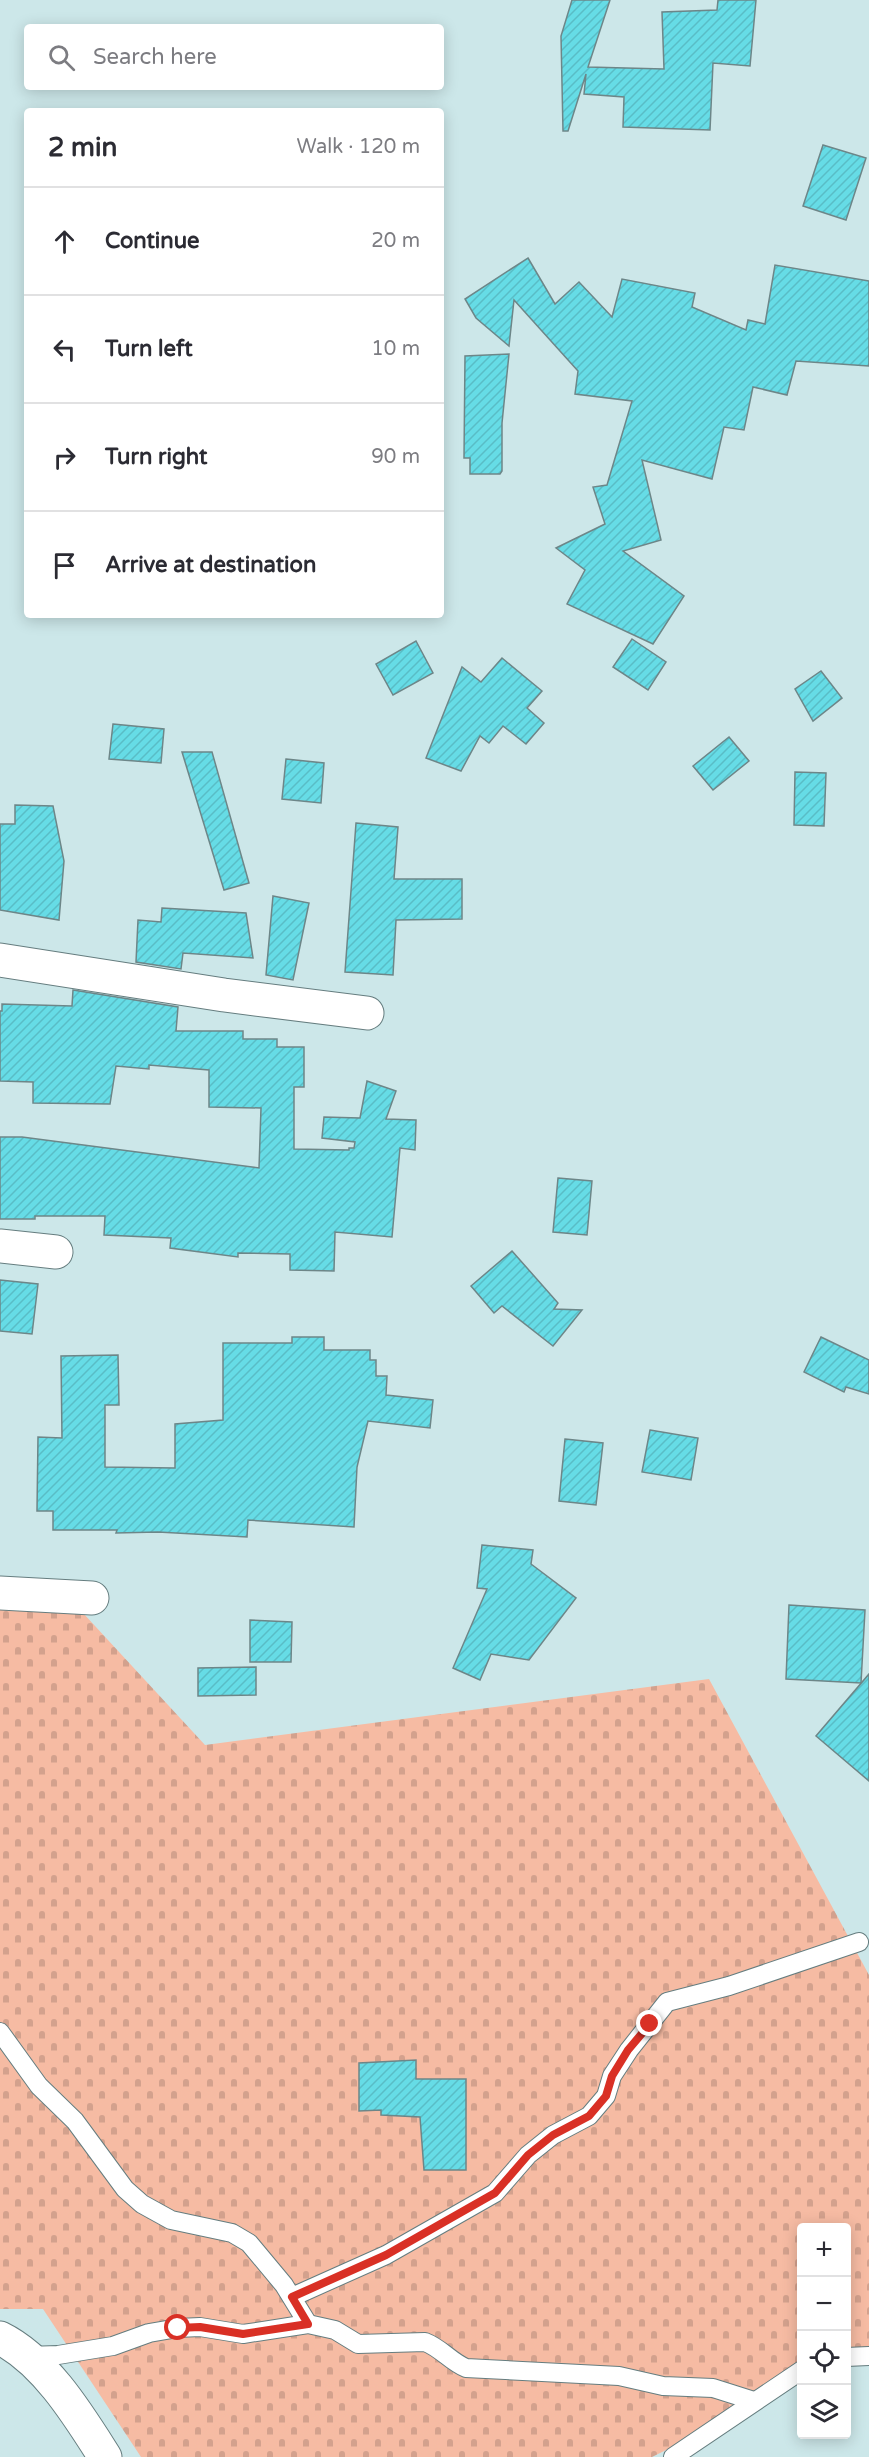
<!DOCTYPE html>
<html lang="en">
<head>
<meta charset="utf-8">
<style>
	body { margin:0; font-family:"Varela Round",sans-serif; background:#f2f2f3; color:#2b2b33 }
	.controls { position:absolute; right:18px; bottom:18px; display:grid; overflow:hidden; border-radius:6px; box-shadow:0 3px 15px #0003 }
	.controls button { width:54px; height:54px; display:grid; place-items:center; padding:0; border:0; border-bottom:2px solid #e1e1e2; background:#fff; color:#2b2b33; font:30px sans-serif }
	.stop { position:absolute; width:18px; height:18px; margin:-14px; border:4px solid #d93025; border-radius:50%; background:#fff }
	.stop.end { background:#d93025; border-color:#fff; box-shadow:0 2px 6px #0008 }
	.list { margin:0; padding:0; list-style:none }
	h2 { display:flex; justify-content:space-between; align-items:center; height:78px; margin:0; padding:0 24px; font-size:26px }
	h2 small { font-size:20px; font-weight:400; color:#7c7c81 }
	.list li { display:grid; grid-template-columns:39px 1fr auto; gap:18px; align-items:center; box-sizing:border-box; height:108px; padding:0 24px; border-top:2px solid #e1e1e2 }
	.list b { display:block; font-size:22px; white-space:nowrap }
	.list em { font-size:20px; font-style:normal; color:#7c7c81 }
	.icon { flex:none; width:33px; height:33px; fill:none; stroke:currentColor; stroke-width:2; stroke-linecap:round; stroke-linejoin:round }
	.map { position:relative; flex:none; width:869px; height:2457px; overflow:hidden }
	.search { position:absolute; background:#fff; box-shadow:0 3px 15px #0003; left:24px; top:24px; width:420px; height:66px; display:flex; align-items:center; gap:15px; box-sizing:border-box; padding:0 21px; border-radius:6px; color:#7c7c81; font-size:22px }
	.panel { position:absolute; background:#fff; box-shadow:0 3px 15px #0003; left:24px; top:108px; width:420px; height:510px; border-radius:6px }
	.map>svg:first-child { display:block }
	.cemetery { fill:url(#cemetery-stones) }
	.building { fill:url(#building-hatch); stroke:#6d8688; stroke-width:1.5 }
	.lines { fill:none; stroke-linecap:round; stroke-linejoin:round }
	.lane-casing { stroke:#657d7f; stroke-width:20 }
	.street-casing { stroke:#657d7f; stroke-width:35 }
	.lane { stroke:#fff; stroke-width:18 }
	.street { stroke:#fff; stroke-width:33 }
	.route { stroke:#d93025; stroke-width:8 }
</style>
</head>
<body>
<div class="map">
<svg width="869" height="2457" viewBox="0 0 869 2457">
	<defs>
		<pattern id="cemetery-stones" width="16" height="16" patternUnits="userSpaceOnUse" patternTransform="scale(1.5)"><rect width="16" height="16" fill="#f6bba3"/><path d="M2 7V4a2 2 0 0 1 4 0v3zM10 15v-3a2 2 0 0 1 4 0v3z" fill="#d3a18d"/></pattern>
		<pattern id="building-hatch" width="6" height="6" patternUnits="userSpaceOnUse" patternTransform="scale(1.5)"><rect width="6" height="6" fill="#66dce6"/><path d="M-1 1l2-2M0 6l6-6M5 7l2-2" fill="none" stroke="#59bdc6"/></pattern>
	</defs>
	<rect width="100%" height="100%" fill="#cce7e9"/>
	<polygon class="cemetery" points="0,1584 59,1587 205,1745 709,1679 869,1975 869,2349 847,2360 846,2228 802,2228 801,2383 652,2457 141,2457 43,2309 0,2309"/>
	<g class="building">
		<polygon points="572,0 610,0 588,67 664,69 662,12 717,10 718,0 756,0 750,66 713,63 710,130 623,127 624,97 584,94 586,74 568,131 563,131 561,36"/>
		<polygon points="823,145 866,158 846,220 803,206"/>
		<polygon points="528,258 555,304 579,282 612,317 622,279 695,293 692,307 746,330 748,320 765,324 775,265 869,281 869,366 796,361 787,395 753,387 744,430 724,427 712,479 642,460 661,540 623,551 684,596 653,644 567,604 585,570 556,548 605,524 593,487 607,485 632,401 575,394 578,371 514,300 509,346 476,318 465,299"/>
		<polygon points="509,354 502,423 502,471 500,474 470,474 470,458 464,458 465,356"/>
		<polygon points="632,639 666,662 648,690 613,667"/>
		<polygon points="416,641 433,673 393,695 376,664"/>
		<polygon points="502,658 542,691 527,708 544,723 526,744 503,726 489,743 480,736 461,771 426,758 462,667 481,682"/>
		<polygon points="821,671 842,698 813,721 795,689"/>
		<polygon points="113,724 164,729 161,763 109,759"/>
		<polygon points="729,737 749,761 713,790 693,766"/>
		<polygon points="182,752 212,752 249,883 224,890"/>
		<polygon points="286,759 324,763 321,803 282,799"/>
		<polygon points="795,772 826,773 824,826 794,825"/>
		<polygon points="15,805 53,806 64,861 59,920 0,910 0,824 15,824"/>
		<polygon points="356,823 398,827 394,879 462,879 462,919 396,920 393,975 345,972"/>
		<polygon points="273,896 309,903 293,980 266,975"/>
		<polygon points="162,908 246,913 253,958 183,953 181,969 136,962 138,920 161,922"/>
		<polygon points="73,990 178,1007 176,1031 243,1031 243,1039 277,1039 277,1047 304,1047 304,1087 294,1087 294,1149 349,1150 349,1148 354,1148 355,1142 322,1138 324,1117 360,1118 367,1081 396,1091 386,1119 416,1120 415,1150 400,1148 392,1237 335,1232 334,1271 290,1270 290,1254 238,1253 238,1257 170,1248 171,1238 104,1235 105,1216 35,1216 35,1219 0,1219 0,1137 22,1137 259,1168 261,1108 209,1107 209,1070 149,1065 149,1069 116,1066 110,1104 33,1103 33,1082 0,1081 0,1011 2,1011 2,1004 72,1006"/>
		<polygon points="558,1178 592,1181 587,1235 553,1232"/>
		<polygon points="512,1251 558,1303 554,1309 582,1310 553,1346 502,1306 494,1313 471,1286"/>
		<polygon points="0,1280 38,1284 32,1334 0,1331"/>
		<polygon points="292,1337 324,1337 324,1350 370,1350 370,1360 376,1360 376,1376 387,1376 386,1395 433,1400 430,1428 368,1421 357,1467 354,1527 248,1520 247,1537 158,1532 116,1533 117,1530 53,1530 53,1511 37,1511 38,1437 62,1438 61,1356 118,1355 119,1405 105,1405 105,1467 175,1468 175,1424 223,1420 223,1343 292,1343"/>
		<polygon points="821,1337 869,1360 869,1394 846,1387 844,1392 804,1372"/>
		<polygon points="650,1430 698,1438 691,1480 642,1472"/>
		<polygon points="565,1439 603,1443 596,1505 559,1501"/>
		<polygon points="482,1545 533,1550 531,1564 576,1598 529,1660 491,1654 480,1680 453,1668 487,1589 477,1588"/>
		<polygon points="789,1605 865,1610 861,1683 786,1679"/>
		<polygon points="250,1620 292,1622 291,1662 250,1662"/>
		<polygon points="256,1667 256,1695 198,1696 198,1668"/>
		<polygon points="869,1674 869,1781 816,1736"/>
		<polygon points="416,2060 416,2079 466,2079 466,2170 424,2170 420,2117 381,2115 381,2110 359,2111 359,2063"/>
	</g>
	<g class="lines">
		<defs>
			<g id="lane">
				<polyline points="0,2032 39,2086 75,2121 125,2189 142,2204 171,2220 232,2233 249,2243 284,2285 308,2324"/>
				<polyline points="292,2297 386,2255 495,2193 528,2155 553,2135 589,2116 606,2096 612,2076 629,2050 667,2002 729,1986 859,1942"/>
				<path d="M27,2356L58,2355L113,2346L149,2333L178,2328L200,2327L243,2334L308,2324L335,2330L358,2344L425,2342C441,2348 451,2362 466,2368L619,2376L663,2386L713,2388L754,2401"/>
				<polyline points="846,2357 869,2356"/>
				<polyline points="673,2457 802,2370"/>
			</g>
			<g id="street">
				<polyline points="0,960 224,995 367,1013"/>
				<polyline points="0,1246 56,1252"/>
				<polyline points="0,1593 92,1598"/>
				<path d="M0,2338C45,2360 79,2416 105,2457"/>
			</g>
		</defs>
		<use href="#lane" class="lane-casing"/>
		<use href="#street" class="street-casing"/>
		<use href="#lane" class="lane"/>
		<use href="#street" class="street"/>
	</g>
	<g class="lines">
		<polyline class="route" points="178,2328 200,2327 243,2334 308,2324 292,2297 386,2255 495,2193 528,2155 553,2135 589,2116 606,2096 612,2076 628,2050 650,2024"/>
	</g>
</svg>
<div class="controls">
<button>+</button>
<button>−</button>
<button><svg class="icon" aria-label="locate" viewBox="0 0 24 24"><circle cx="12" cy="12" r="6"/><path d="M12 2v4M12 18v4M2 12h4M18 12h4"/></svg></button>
<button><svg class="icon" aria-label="layers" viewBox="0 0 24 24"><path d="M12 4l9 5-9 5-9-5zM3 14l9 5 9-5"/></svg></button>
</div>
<div class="stop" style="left:178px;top:2328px"></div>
<div class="stop end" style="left:650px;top:2024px"></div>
<div class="search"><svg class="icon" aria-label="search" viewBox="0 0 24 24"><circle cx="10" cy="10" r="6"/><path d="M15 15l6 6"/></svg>Search here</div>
<section class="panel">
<h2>2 min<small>Walk · 120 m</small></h2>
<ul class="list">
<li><svg class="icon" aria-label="ahead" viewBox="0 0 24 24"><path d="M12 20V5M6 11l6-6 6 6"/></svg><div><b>Continue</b></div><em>20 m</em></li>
<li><svg class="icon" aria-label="left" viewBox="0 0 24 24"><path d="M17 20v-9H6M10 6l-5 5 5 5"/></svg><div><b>Turn left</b></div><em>10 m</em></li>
<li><svg class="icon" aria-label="right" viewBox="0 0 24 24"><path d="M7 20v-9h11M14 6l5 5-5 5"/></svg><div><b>Turn right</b></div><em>90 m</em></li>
<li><svg class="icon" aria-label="arrive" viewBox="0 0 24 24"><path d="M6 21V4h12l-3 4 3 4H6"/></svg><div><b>Arrive at destination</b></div></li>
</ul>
</section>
</div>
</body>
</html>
